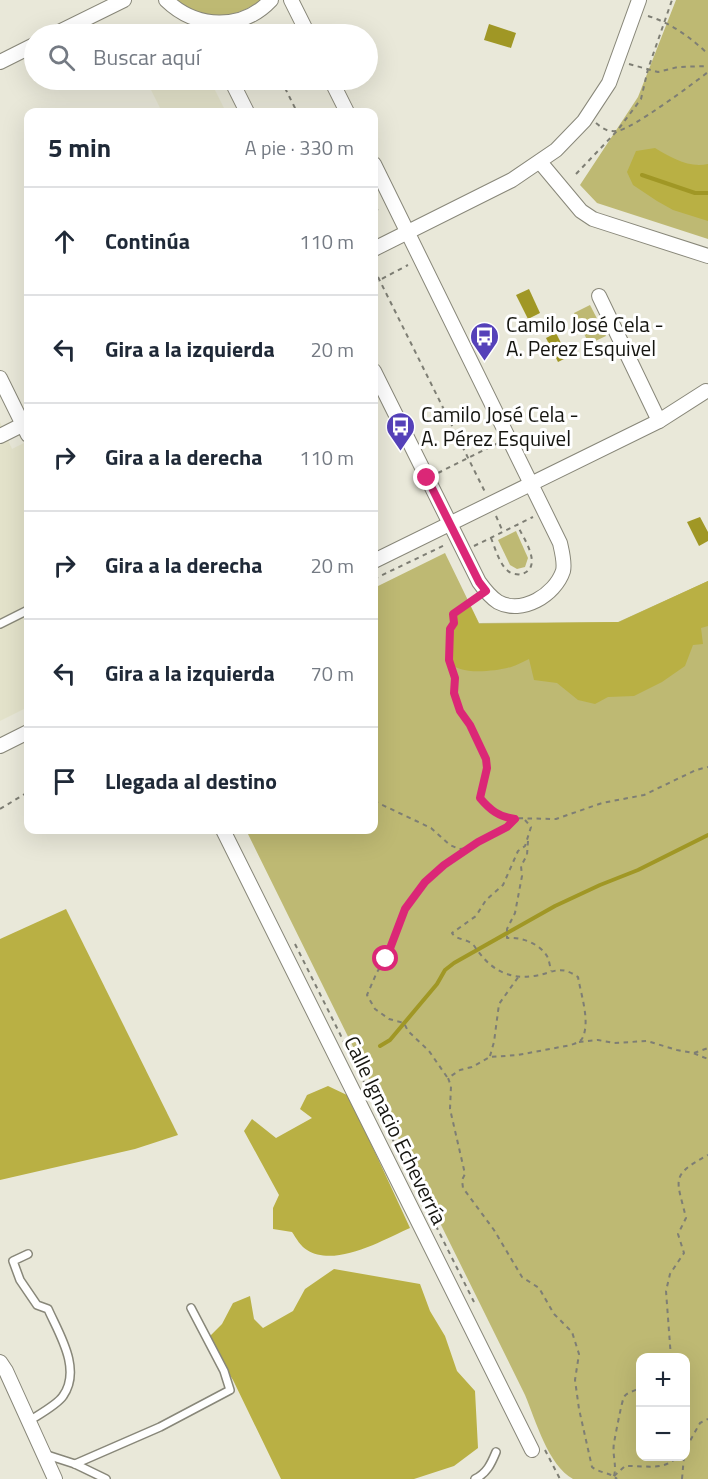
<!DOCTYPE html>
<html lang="es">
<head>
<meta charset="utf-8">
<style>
	body { margin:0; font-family:"Titillium Web",sans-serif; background:#f2f2f3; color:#1f2937 }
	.controls { position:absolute; right:18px; bottom:18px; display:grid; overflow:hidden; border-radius:12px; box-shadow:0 6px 24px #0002 }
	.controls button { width:54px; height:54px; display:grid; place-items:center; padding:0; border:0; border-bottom:2px solid #e0e1e3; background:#fff; color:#1f2937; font:30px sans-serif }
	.stop { position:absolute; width:18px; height:18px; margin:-14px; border:4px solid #db2777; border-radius:50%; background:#fff }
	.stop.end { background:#db2777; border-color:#fff; box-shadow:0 2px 6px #0008 }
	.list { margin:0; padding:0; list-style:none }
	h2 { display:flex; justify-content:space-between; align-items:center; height:78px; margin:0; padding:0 24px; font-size:26px }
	h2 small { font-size:20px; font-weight:400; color:#747a83 }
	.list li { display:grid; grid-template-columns:39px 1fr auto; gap:18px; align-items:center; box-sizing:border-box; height:108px; padding:0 24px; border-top:2px solid #e0e1e3 }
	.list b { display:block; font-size:22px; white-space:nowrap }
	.list em { font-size:20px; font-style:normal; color:#747a83 }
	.icon { flex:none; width:33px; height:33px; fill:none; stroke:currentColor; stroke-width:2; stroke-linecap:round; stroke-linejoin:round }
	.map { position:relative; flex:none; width:708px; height:1479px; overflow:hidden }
	.search { position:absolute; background:#fff; box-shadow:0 6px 24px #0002; left:24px; top:24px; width:354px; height:66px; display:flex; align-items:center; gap:15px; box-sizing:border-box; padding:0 21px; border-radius:33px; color:#747a83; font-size:22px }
	.panel { position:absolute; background:#fff; box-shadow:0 6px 24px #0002; left:24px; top:108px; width:354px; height:726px; border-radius:12px }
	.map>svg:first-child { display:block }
	.built { fill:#e3e2ca }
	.green { fill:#beb973; fill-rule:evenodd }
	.forest { fill:#b9b044 }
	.water { fill:#a09725 }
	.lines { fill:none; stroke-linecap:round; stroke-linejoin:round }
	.stream { stroke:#a09725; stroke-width:4 }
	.service-casing { stroke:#888779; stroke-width:10 }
	.minor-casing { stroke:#888779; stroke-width:16 }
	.path { stroke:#7e7e74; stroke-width:2; stroke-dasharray:4.5 4.5; stroke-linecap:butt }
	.service { stroke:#fff; stroke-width:7 }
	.minor { stroke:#fff; stroke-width:14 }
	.route { stroke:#db2777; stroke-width:8 }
	.labels { text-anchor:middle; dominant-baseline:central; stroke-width:6; stroke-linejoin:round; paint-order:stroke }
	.poi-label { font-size:21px; fill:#151510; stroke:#fff; text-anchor:start }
	.street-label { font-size:21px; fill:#151510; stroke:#fff }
</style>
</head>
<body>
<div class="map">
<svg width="708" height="1479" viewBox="0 0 708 1479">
	<rect width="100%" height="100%" fill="#e9e8d9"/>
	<g class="built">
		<polygon points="146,80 210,80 226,112 162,112"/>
		<polygon points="0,422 12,449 28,441 28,707 0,721"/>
	</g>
	<g class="green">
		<path d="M176,0H261C234,20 203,21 176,0Z"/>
		<polygon points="676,0 708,0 708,239 597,203 580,185 638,97"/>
		<polygon points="590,305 606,336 589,344 574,313"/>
		<polygon points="516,531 528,558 525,567 517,569 510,565 498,540"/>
		<path d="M445,553L479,623L618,622L708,581V1479H573C548,1465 536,1421 525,1395L246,830H374V588ZM640,1358H686V1456H640Z"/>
	</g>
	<g class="forest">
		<path d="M655,148C672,158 688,168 708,164V221L673,210L657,201L633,185L627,172L636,151Z"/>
		<path d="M708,581V626L701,628L703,644L693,645L685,666L662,682L634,696L608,697L595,704L578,700L557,683L534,680L529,659C522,662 514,667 507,668C494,671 456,676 450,661C445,648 454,627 452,614L469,603L479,624L619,622Z"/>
		<polygon points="66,909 178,1135 135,1149 0,1180 0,939"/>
		<path d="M328,1086L349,1096L410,1228C383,1240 335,1268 307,1250C301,1247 296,1238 292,1232L273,1229V1208L279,1195L244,1131L252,1119L276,1138L312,1118L300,1109L307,1095Z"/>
		<polygon points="334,1269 420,1284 430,1311 445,1336 457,1371 475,1391 478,1448 454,1466 414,1479 281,1479 233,1380 207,1339 222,1324 233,1303 250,1296 254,1319 263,1328 293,1311 305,1289"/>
	</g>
	<g class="water">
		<polygon points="489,24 516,33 511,48 484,40"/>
		<polygon points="529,289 540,313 528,319 516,295"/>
		<polygon points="556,333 568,357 558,362 546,338"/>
		<polygon points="700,517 708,532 708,541 699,546 687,522"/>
	</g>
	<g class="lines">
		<g class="stream">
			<polyline points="642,175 695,193 708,193"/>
			<polyline points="380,1046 390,1040 437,984 445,970 454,963 555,906 600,885 638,870 708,835"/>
		</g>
		<defs>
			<g id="service">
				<polyline points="0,624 28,610"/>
				<path d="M28,1254L13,1261L20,1280L37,1305L48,1309C59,1334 82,1369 63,1396C57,1405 38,1415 29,1421"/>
				<polyline points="44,1454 75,1464 106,1479"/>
				<polyline points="75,1464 160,1427 230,1390 224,1371 191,1308"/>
				<path d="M475,1479C487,1473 491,1464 496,1452"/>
			</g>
			<g id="minor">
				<path d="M166,0C196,29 242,31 271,0"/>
				<polyline points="291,0 308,34"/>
				<polyline points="55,34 124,0"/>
				<polyline points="0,62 34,45"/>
				<polyline points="231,80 247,112"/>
				<polyline points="331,80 347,112"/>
				<polyline points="540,162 581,211 593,219 708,256"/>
				<path d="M374,164L560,543C562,552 565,563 563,571C555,595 522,615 498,602C490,597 484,589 479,582L374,371"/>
				<polyline points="374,249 512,180 556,150 584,121 609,83 639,0"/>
				<polyline points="599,296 659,421"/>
				<polyline points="0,378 28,435"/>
				<polyline points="0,436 28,422"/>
				<polyline points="374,561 659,421 706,391"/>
				<polyline points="0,746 28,732"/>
				<polyline points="223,830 532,1450"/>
				<polyline points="0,1362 6,1371 55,1479"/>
			</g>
		</defs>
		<use href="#service" class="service-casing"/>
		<use href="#minor" class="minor-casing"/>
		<g class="path">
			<path d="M648,16C671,23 690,37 708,54"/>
			<polyline points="255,26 259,34"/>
			<polyline points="285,34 292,27"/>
			<polyline points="629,64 658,72 678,67 708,66"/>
			<polyline points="281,80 297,112"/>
			<path d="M596,123C603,129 608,132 617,131C631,130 694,83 708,72"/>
			<polyline points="576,174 617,131 641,99 648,69 672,0"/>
			<polyline points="374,211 382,207"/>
			<polyline points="374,269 486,494"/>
			<polyline points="374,283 408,265"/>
			<polyline points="438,473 498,443"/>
			<polyline points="496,516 503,532"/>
			<path d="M491,538C495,548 500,565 508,571C511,574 518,575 522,574C544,567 523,537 517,525"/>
			<polyline points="474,546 533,517"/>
			<polyline points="374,579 447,544"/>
			<polyline points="476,598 452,614 454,623 450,629 449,660 455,678 454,693 460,711 470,725 486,759 487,768 480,798 488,808 505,818 556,819 602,803 644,795 696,770 708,767"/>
			<polyline points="374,801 431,828 450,845 459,849 469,848 486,839 507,827 515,819"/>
			<polyline points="0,809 28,792"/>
			<path d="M525,820L531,827L525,846L518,851L503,885L486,900L476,916L452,933C457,941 469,938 475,947C489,968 507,980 534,976C554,973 559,964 578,977C581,995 590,1020 583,1037C581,1042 576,1043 571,1045L518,1055L490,1057L472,1067L460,1070L448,1078L451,1086L450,1109L465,1174L462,1180L463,1188L494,1230L522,1277L539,1288L554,1314L572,1332L579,1354L575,1380L579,1409L592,1467C599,1473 609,1472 617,1479"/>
			<path d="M528,841L527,855L521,866L522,876L515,913L507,929V938C521,937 539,943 547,956C549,960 550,966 551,971"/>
			<polyline points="295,944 474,1302"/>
			<polyline points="579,1042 598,1040 614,1043 647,1041 677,1050 693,1053 708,1059"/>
			<polyline points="694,1053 708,1048"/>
			<polyline points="490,1056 494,1042 499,1004 519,976"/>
			<polyline points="447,1077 429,1051 408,1031 404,1023 389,1019 375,1009 367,995 377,972 386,959 405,909 425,882 436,872 469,848"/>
			<path d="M671,1358L666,1291L670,1274L684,1253L678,1234L686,1218C677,1179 669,1176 708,1155"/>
			<polyline points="686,1448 700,1423 708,1419"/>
			<polyline points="545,1450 560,1479"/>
			<path d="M614,1476C617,1465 612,1455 614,1443C615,1437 622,1400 624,1397C627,1392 635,1391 640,1388"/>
			<path d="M614,1476L625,1466C644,1465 664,1472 678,1456"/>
			<polyline points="682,1479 684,1456"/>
		</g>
		<use href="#service" class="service"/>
		<use href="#minor" class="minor"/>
	</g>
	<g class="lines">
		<path class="route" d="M386,959L405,909L425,882L444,865L478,842L507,827L515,819C499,817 490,810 480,798L487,768L486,759L470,725L460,711L454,693L455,678L449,660L450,629L454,623L453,614L486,591L479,582L427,478"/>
	</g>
	<defs>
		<symbol id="bus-pin" viewBox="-11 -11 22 30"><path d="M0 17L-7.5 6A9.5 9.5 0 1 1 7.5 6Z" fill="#5541b9" stroke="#fff"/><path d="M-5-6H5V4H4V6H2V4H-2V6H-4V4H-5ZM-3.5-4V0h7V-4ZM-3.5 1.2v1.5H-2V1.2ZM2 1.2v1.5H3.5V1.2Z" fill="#fff"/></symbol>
	</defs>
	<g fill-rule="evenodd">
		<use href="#bus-pin" x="468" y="320" width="33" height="45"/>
		<use href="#bus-pin" x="384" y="410" width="33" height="45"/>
	</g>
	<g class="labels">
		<g class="poi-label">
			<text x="506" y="324">Camilo José Cela -<tspan x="506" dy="24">A. Perez Esquivel</tspan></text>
			<text x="421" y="414">Camilo José Cela -<tspan x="421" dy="24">A. Pérez Esquivel</tspan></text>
		</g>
		<g class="street-label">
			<text transform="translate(396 1130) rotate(64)">Calle Ignacio Echeverría</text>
		</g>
	</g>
</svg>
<div class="controls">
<button>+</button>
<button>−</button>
</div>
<div class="stop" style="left:386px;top:959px"></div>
<div class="stop end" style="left:427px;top:478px"></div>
<div class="search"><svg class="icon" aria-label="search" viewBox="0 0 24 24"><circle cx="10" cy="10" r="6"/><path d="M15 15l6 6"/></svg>Buscar aquí</div>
<section class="panel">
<h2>5 min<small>A pie · 330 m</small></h2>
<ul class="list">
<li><svg class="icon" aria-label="ahead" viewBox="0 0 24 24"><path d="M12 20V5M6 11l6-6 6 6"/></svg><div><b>Continúa</b></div><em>110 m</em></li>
<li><svg class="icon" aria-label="left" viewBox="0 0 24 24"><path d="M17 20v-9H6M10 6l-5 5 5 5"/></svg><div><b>Gira a la izquierda</b></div><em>20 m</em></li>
<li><svg class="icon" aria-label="right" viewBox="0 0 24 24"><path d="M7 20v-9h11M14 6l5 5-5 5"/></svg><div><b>Gira a la derecha</b></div><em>110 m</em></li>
<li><svg class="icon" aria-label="right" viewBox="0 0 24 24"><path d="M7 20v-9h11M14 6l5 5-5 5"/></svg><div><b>Gira a la derecha</b></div><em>20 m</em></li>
<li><svg class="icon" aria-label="left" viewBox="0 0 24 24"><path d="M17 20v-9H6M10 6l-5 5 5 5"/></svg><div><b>Gira a la izquierda</b></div><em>70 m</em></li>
<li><svg class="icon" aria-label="arrive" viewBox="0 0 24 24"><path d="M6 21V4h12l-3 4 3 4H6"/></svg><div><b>Llegada al destino</b></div></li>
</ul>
</section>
</div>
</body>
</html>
